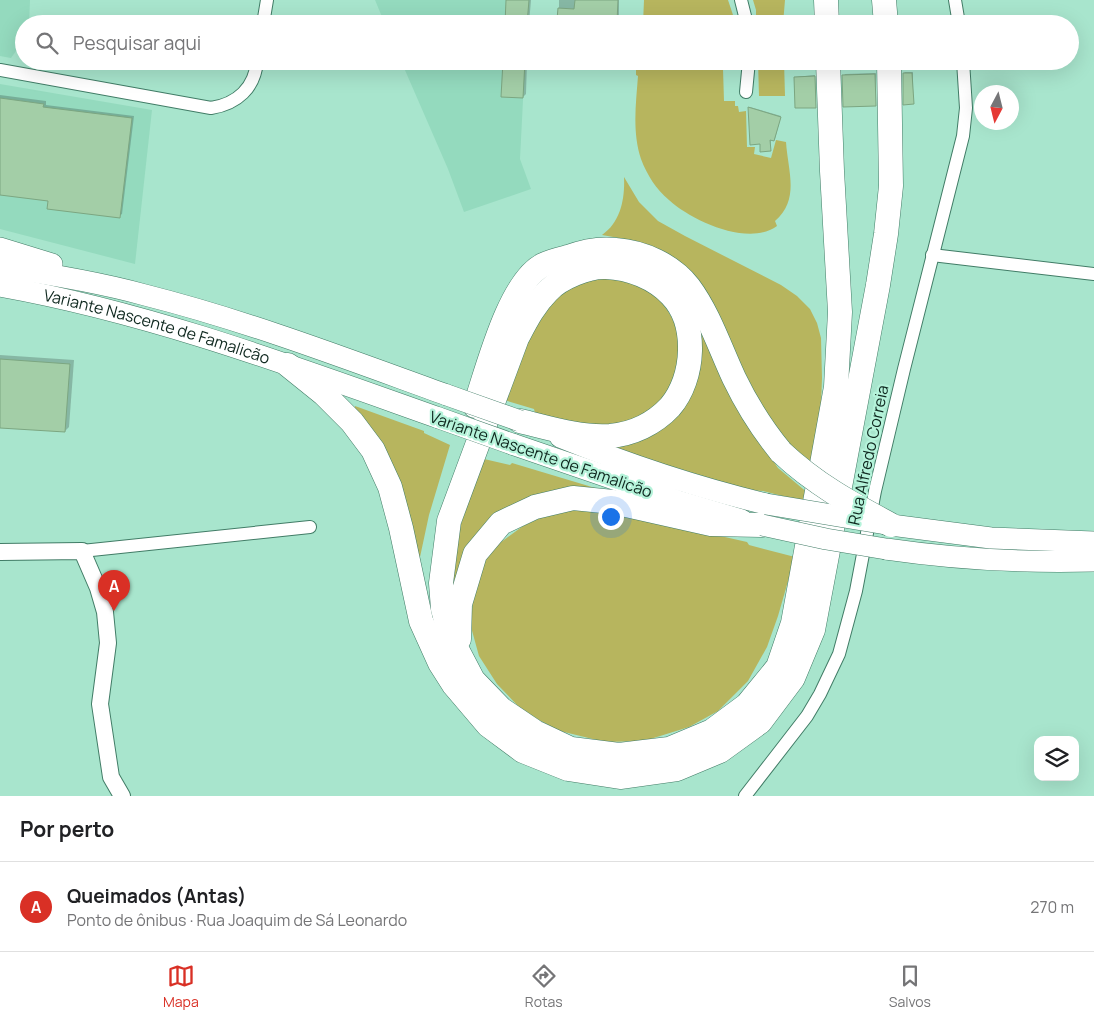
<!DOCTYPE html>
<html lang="pt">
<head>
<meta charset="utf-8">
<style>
	body { margin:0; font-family:Manrope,sans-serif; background:#f6f6f6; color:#202124 }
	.controls { position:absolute; right:15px; bottom:15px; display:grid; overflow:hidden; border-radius:10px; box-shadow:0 5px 20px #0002 }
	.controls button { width:45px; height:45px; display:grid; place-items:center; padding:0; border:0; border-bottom:1px solid #e0e0e0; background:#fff; color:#202124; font:25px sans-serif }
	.compass { position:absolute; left:974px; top:85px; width:45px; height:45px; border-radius:50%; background:#fff; box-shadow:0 5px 20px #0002; rotate:187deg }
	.you { position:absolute; left:610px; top:516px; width:18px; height:18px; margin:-12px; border:4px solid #fff; border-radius:50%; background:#1a73e8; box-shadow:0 0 0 8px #1a73e833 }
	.badge { display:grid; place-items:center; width:32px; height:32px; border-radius:50%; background:#d93025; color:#fff; font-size:16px; font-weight:700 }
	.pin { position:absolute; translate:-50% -41px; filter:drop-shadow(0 1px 2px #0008) }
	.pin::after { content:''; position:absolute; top:26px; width:18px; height:15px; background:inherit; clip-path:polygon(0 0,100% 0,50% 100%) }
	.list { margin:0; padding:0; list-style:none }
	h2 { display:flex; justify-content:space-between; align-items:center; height:65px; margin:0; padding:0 20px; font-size:21px }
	h2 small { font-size:16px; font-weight:400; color:#757577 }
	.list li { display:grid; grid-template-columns:32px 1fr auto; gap:15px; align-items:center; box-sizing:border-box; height:90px; padding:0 20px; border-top:1px solid #e0e0e0 }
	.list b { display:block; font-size:19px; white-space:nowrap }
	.list p { margin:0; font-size:16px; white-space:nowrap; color:#757577 }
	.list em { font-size:16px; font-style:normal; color:#757577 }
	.icon { flex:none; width:28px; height:28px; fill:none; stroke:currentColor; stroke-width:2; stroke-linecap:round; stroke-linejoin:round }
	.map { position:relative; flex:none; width:1094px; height:796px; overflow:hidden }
	.search { position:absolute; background:#fff; box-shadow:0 5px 20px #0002; left:15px; right:15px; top:15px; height:55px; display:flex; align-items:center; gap:12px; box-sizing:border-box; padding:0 18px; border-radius:28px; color:#757577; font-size:19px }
	.sheet { height:155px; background:#fff }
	nav { display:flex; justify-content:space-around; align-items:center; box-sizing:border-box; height:70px; border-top:1px solid #e0e0e0; background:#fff; font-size:14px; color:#757577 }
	nav a { display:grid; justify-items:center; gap:2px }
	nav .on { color:#d93025 }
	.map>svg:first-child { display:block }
	.built { fill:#94dabe }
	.green { fill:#b7b55e }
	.shadow { fill:#0003 }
	.building { fill:#a3cea7; stroke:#7ca681 }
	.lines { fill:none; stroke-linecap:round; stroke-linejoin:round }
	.minor-casing { stroke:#417c66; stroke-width:14 }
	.tertiary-casing { stroke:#417c66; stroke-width:18 }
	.trunk-casing { stroke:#417c66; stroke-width:22 }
	.motorway-casing { stroke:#417c66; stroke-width:25 }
	.minor { stroke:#fff; stroke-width:12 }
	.tertiary { stroke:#fff; stroke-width:16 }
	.trunk { stroke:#fff; stroke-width:21 }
	.motorway { stroke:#fff; stroke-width:24 }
	.trunk-bridge-casing { stroke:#417c66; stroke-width:22; stroke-linecap:butt }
	.motorway-bridge-casing { stroke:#417c66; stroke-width:25; stroke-linecap:butt }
	.trunk-bridge { stroke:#fff; stroke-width:21 }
	.motorway-bridge { stroke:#fff; stroke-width:24 }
	.labels { text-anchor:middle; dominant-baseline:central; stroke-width:4.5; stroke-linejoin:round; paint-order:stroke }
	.street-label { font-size:16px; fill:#0f281f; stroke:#b5f3da }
</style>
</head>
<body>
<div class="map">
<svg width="1094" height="796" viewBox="0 0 1094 796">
	<rect width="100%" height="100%" fill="#a8e5cd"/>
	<g class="built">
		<polygon points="0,0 30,0 29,24 24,24 24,52 16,51 11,58 0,56"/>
		<polygon points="375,0 529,0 527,24 385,24"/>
		<polygon points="401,61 525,61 520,159 531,189 464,212 448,169"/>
		<polygon points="0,84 152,110 135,264 0,229"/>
	</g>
	<g class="green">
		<polygon points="644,0 728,0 736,24 643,24"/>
		<polygon points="753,0 785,0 783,24 756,24 756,10"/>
		<path d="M641,61H740L734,68L723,69L724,101H735V106H738L739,112L746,111L747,147H755L754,154L771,158L776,140L786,142C788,172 800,199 775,221L777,226C749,247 692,221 669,200C656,189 647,175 641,159C632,132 636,103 638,76L636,75V63H640Z"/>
		<polygon points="758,61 784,61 785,96 759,96"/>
		<path d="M624,177L639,202L658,221L685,236L781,285L797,296L810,309L817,323L821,338L822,378L821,406L811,463L783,440L656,248L636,241L602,235C621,222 625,198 624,177Z"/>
		<path d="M600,278C614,279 628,279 641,286C690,313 694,383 646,412C638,417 628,423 618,425C590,430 561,421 535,413L534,409L504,400L516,360L539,317L557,297L581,281Z"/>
		<polygon points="687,303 760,441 778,468 809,494 806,502 763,491 748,490 612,448 697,376 702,352 699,329"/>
		<path d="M355,406L424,431V433L450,445L429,515L420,557L416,552C404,498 397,451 354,412Z"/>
		<polygon points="484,459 510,465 512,463 652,505 528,500 452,599 452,560 458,532"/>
		<path d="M577,510C635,517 691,529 747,542L749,545L795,557L778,616L767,647L748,681L718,711L689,727L644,741L605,742L560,731L539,720L518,706L497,684L479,656L471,627L473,596L479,571L493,548L523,526L549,514Z"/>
	</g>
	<g class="shadow">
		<polygon points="508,0 531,0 529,24 506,24"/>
		<polygon points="559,0 619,0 619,19 617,21 559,18"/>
		<polygon points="504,61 527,61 526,94 523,97"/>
		<polygon points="905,72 913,72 913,103 904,73"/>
		<polygon points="876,73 875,104 844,76 845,74"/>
		<polygon points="815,75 816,105 815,106 796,77"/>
		<polygon points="0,95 46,101 46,105 134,116 122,214 119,216 50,200 0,193"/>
		<polygon points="750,107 781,116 775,139 771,139 770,150 761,143"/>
		<polygon points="0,355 74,360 69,427 65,431 0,426"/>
	</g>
	<g class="building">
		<polygon points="506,0 529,0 527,24 505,24"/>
		<polygon points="575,0 618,0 617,22 557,19 558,8 574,9"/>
		<polygon points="503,61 525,61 523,98 501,97"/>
		<polygon points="903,73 912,73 914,104 903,105"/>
		<polygon points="875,74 876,106 843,107 842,75"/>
		<polygon points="815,76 816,108 795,108 794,77"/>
		<polygon points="0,98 44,104 43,107 132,118 120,218 47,209 48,201 0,195"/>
		<polygon points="748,107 781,117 774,141 770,140 771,151 760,152 760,144 750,145"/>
		<polygon points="0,359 70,364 65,432 0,428"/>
	</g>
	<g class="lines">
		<defs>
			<g id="minor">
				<polyline points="741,0 747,24"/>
				<polyline points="955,0 959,24"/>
				<polyline points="263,24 267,0"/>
				<path d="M0,70L211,108C237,104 255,88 257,61"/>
				<polyline points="746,92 749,61"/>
				<polyline points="932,255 1094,274"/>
				<polyline points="82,551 310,527"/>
				<polyline points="745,796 807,716 820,694 839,654 856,591 875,491 904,369 963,136 966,108 963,61"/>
			</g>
			<polyline id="tertiary" points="0,552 82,551 98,588 105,612 108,643 100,704 111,777 122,796"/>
			<g id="trunk">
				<polyline points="0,248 52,264"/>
				<path d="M0,267C49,274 97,282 145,295C248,321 347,359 447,395"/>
				<path id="s1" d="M0,286C151,313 295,367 439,418"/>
				<path d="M560,437C627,464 695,487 766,504"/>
				<polyline points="512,444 678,501 742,520"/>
				<polyline points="891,525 991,538 1094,542"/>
				<path d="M886,549C955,559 1024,563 1094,561"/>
			</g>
			<g id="motorway">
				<polyline points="826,0 827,24"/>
				<polyline points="884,0 886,24"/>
				<polyline points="288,365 324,394 352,422 373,450 390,487 401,528 421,621 440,663 454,685 488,725 523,751 568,769 620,777 677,769 720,751 760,722 793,678 813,630 878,285 886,234 891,186 889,61"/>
				<path d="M475,406C487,371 509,282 543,265C551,261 560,259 568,257C584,251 600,248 616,250C643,252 672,265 689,287C709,314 720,348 734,378C747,405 762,429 781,452"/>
				<path d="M520,421C549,428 580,438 610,436C632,434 654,424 670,407C695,378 698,323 671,295C655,278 630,268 606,267C589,266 560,278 548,291C534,305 526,321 517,338L449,521L441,583L443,609L450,636L473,680L501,709L535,732L571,749L619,755L669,749L712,731L747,705L778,667L793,623L836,387L840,312L832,171L828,61"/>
				<polyline points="459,639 460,604 475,554 501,523 535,507 573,498 613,502 711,524 762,525"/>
			</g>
		</defs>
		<use href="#minor" class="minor-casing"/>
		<use href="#tertiary" class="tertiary-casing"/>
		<use href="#trunk" class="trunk-casing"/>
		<use href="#motorway" class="motorway-casing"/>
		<use href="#minor" class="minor"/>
		<use href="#tertiary" class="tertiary"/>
		<use href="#trunk" class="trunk"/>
		<use href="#motorway" class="motorway"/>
		<defs>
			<g id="trunk-bridge">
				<polyline points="447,395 520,421"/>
				<polyline points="439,418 512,444"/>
				<polyline points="766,504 886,524"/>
				<polyline points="762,525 826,539 886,549"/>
			</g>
			<path id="motorway-bridge" d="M781,452C815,484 850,503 891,525"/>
		</defs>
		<use href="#trunk-bridge" class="trunk-bridge-casing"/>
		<use href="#motorway-bridge" class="motorway-bridge-casing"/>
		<use href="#trunk-bridge" class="trunk-bridge"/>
		<use href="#motorway-bridge" class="motorway-bridge"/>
	</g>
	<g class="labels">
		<g class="street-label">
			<text stroke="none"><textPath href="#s1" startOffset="162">Variante Nascente de Famalicão</textPath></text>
			<text transform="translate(541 454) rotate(19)">Variante Nascente de Famalicão</text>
			<text transform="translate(868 455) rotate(-78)">Rua Alfredo Correia</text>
		</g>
	</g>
</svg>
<div class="controls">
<button><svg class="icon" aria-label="layers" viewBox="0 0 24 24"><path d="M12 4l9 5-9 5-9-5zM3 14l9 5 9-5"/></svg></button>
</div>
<svg class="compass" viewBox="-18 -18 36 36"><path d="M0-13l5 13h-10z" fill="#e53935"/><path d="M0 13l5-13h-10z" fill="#757577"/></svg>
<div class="you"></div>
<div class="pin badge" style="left:114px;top:611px">A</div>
<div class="search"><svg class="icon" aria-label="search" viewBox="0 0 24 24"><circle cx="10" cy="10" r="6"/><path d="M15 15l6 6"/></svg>Pesquisar aqui</div>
</div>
<section class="sheet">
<h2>Por perto<small></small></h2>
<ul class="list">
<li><span class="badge">A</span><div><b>Queimados (Antas)</b><p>Ponto de ônibus · Rua Joaquim de Sá Leonardo</p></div><em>270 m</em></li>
</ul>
</section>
<nav>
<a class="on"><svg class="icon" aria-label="map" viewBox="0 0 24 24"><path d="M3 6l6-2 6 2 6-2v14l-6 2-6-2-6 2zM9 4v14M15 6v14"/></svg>Mapa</a>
<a><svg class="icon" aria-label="directions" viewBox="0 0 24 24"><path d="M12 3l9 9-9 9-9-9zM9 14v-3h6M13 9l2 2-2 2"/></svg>Rotas</a>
<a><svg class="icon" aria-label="saved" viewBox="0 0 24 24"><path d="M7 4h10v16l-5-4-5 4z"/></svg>Salvos</a>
</nav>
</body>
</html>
